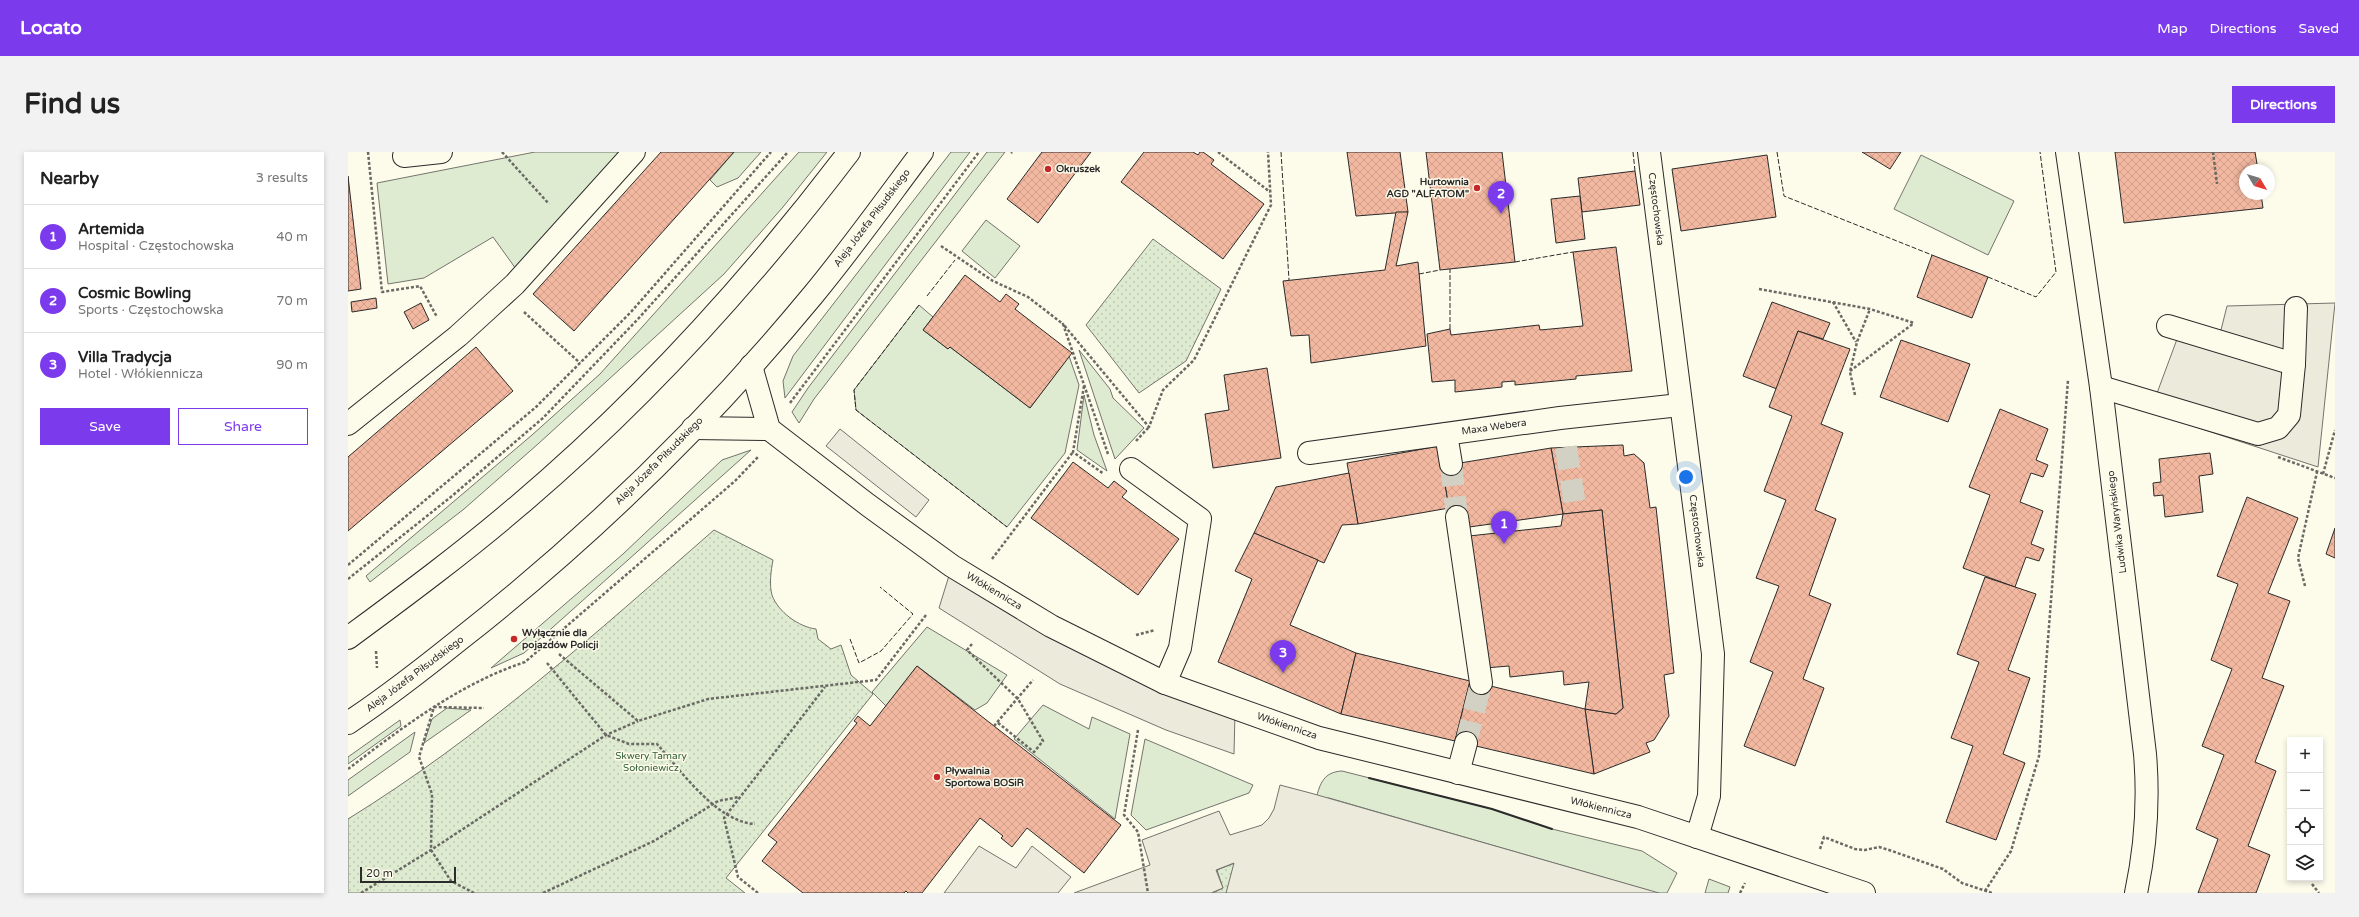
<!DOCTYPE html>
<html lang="en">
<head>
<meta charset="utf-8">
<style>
	body { margin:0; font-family:"Varela Round",sans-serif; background:#f2f2f2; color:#222 }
	.controls { position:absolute; right:12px; bottom:12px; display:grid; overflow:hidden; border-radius:0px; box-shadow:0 2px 6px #0003 }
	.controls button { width:36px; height:36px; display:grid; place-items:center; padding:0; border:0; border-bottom:1px solid #e0e0e0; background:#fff; color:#222; font:20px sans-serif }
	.compass { position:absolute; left:1891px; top:12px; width:36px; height:36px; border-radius:50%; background:#fff; box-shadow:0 2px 6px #0003; rotate:128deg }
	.scale { position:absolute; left:12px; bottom:10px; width:96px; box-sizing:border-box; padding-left:4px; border:2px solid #2b2b2b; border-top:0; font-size:11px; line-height:14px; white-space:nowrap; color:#2b2b2b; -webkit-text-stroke:3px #fdfbea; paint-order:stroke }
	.you { position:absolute; left:1338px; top:325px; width:14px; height:14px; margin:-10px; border:3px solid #fff; border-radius:50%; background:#1a73e8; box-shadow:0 0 0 6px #1a73e833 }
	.badge { display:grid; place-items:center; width:26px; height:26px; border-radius:50%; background:#7c3aed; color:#fff; font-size:13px; font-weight:700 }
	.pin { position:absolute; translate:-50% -33px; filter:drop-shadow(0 1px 2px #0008) }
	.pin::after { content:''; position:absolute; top:21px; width:14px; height:12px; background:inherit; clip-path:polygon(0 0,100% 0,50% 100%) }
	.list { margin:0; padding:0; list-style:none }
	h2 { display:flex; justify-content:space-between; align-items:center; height:52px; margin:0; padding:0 16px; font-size:17px }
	h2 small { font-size:13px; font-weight:400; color:#767676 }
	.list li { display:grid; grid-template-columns:26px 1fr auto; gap:12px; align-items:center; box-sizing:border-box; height:64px; padding:0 16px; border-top:1px solid #e0e0e0 }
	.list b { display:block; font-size:15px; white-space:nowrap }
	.list p { margin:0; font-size:13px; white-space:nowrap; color:#767676 }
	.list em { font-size:13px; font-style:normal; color:#767676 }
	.actions { display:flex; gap:8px; padding:12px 16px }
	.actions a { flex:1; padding:9px 0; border:1px solid #7c3aed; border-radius:0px; text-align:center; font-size:14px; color:#7c3aed }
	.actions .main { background:#7c3aed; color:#fff }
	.icon { flex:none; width:22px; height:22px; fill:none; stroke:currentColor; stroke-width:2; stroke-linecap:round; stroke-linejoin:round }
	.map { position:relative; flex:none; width:1987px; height:741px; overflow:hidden; border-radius:0px }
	header { display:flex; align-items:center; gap:24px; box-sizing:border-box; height:56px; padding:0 20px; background:#7c3aed; color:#fff }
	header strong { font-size:19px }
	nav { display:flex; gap:22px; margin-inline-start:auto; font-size:14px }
	.intro { display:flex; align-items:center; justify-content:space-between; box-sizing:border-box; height:96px; padding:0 24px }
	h1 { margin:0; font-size:28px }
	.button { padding:10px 18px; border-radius:0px; background:#7c3aed; color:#fff; font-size:14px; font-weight:700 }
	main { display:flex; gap:24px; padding:0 24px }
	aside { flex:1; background:#fff; border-radius:0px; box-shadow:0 2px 6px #0003 }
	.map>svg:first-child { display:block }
	.grass { fill:#deebd1; stroke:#74746e }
	.park { fill:url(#park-dots); stroke:#74746e }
	.parking { fill:#eceadb; stroke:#74746e }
	.building { fill:url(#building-cross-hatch); stroke:#2b2b2b }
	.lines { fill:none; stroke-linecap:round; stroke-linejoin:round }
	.minor-tunnel { stroke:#d3d1c4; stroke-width:22; stroke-dasharray:22 11; stroke-linecap:butt }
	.minor-casing { stroke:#2b2b2b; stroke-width:24 }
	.major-casing { stroke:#2b2b2b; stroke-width:24 }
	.path { stroke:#6a6964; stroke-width:2.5; stroke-dasharray:3 2; stroke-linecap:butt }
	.minor { stroke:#fdfbea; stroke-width:22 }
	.major { stroke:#fdfbea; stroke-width:22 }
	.fence { stroke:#2b2b2b; stroke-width:1; stroke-dasharray:5 2; stroke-linecap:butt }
	.wall { stroke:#2b2b2b; stroke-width:2 }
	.poi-dot { fill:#c62828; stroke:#fdfbea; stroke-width:1.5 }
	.labels { text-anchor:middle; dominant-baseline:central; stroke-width:3; stroke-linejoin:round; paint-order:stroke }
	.poi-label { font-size:10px; font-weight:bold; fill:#2b2b2b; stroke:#fdfbea; text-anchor:start }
	.street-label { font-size:10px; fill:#2b2b2b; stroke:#fdfbea }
	.park-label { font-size:10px; fill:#34623c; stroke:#fdfbea }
</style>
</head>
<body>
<header>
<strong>Locato</strong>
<nav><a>Map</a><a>Directions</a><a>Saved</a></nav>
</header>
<div class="intro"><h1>Find us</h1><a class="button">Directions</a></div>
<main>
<aside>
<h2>Nearby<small>3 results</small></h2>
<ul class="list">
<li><span class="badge">1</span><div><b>Artemida</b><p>Hospital · Częstochowska</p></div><em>40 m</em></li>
<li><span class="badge">2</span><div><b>Cosmic Bowling</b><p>Sports · Częstochowska</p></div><em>70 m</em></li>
<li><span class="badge">3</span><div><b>Villa Tradycja</b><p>Hotel · Włókiennicza</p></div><em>90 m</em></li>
</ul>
<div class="actions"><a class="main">Save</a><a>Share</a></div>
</aside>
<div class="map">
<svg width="1987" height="741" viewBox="0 0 1987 741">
	<defs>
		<pattern id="park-dots" width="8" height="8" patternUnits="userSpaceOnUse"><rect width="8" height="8" fill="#deebd1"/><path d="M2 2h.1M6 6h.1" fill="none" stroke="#bfcab4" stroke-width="1.8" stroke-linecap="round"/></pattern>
		<pattern id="building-cross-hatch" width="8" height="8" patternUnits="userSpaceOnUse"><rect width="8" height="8" fill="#f2b8a0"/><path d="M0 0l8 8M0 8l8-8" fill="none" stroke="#d09e8a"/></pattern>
	</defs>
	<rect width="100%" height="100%" fill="#fdfbea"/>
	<g class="grass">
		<polygon points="187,0 272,0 168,117 145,85 76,126 40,132 29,31"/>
		<polygon points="386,0 413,0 390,26 369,35 362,28"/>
		<polygon points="451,0 479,0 435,55 376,122 190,292 116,357 22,430 18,424 184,283 252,222"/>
		<polygon points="603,0 622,0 437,246 435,229 445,204"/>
		<polygon points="639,0 657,0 466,247 451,271 444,260 460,236"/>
		<polygon points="1573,3 1666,49 1640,103 1546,57"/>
		<polygon points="638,68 672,94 647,126 614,99"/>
		<polygon points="571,153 585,165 575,178 600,197 602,195 682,256 721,204 731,233 717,301 659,375 508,258 506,238"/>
		<polygon points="731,198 762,237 765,246 796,276 767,307"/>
		<polygon points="736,243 746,283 759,319 729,298"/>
		<polygon points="403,298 176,501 143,516 275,402 374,308"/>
		<polygon points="579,475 659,523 639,551 627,558 569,514 538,554 524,540"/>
		<polygon points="695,553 741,577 744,565 782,582 767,667 666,587"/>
		<polygon points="99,556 123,558 76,591 84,567"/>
		<polygon points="52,568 53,574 0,612 0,605"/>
		<polygon points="67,580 62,600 0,644 0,628"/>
		<polygon points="797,587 905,633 901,641 798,678 783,663"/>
		<path d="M994,619L1144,657L1204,677L1294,699L1329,721L1319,741H1303V739L981,646L968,647C972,631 976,620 994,619Z"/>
		<polygon points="1361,727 1382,735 1380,741 1357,741"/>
	</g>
	<g class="park">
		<polygon points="805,87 873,137 838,209 791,241 738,173"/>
		<path d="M366,378L425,408C423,419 421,432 424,443C430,460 451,475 468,477L470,487L483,497L493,493L503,523L525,542L378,726L397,741H0V667C133,585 248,481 366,378Z"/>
		<polygon points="887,711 879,741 865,741 875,736 869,718"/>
	</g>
	<g class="parking">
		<polygon points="1987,151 1970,315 1802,260 1835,171 1873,178 1879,154"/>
		<polygon points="492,277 581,348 568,365 478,294"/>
		<polygon points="604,414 887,560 886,602 818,578 712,532 591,456"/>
		<polygon points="932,633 966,642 1311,741 878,741 886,711 868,718 875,736 863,741 726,741 802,713 794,688 871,659 882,683 914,673 921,666 926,657"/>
		<polygon points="631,694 668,716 684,694 723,725 710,741 596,741"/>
	</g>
	<g class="building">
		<polygon points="313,0 386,0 226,179 185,142"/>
		<polygon points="694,0 743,0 690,71 659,47"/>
		<polygon points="796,0 845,0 850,3 852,0 855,0 866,8 863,12 916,52 875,107 773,30"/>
		<polygon points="999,0 1052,0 1060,60 1008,64"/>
		<polygon points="1078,0 1154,0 1167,110 1092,118"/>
		<polygon points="1514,0 1553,0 1542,17"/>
		<polygon points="1767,0 1907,0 1910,18 1897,18 1897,42 1913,42 1915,56 1776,71"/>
		<polygon points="1419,3 1428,65 1333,79 1324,17"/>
		<polygon points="1287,19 1292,53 1234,60 1230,26"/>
		<polygon points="0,24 13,137 0,139"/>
		<polygon points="1232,44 1237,87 1208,91 1203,47"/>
		<polygon points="1048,60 1060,60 1048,114 1070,110 1078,194 963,211 961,183 943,184 935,129 1037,118"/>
		<polygon points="1268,95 1284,219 1228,224 1228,227 1167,233 1167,229 1154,230 1154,235 1107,240 1107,228 1084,230 1079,182 1102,177 1103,183 1191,173 1192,178 1235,174 1225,100"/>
		<polygon points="1584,103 1640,125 1624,166 1569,145"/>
		<polygon points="617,123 652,150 658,142 671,152 667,157 724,201 682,256 602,195 600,197 575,178"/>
		<polygon points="28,146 29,156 4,160 3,150"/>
		<polygon points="1424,150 1482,171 1475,187 1450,179 1429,237 1395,224"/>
		<polygon points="73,151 81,168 65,177 56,160"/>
		<polygon points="1450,179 1502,197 1473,272 1495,281 1467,358 1488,367 1461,443 1483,452 1455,527 1476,536 1447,614 1396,594 1425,520 1402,510 1431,434 1408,426 1438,348 1416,339 1444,264 1421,255"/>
		<polygon points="1553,188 1622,212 1600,270 1532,245"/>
		<polygon points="128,195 165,239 0,379 0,305"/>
		<polygon points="919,216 933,306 865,316 857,262 881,258 876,223"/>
		<polygon points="1652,257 1700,277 1688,308 1700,313 1695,325 1683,321 1672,350 1695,359 1683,392 1696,397 1691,409 1678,405 1667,435 1615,416 1642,343 1621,335"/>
		<polygon points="1275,293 1276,304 1286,302 1296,311 1302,356 1308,355 1326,521 1316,523 1321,564 1306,588 1298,591 1302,600 1246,622 1237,557 1268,562 1275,556 1254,358 1215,362 1203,296"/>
		<polygon points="1091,294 1101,356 1010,372 999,311"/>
		<polygon points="1203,296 1215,362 1114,376 1105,366 1101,356 1094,314"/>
		<polygon points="1862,301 1865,322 1851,324 1855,360 1817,365 1815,343 1806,344 1805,331 1813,330 1811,307"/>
		<polygon points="725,310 760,336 766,329 779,339 774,345 831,387 790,443 683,366"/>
		<polygon points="1001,321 1010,372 994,373 976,411 906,381 928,335"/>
		<polygon points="1899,345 1950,366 1920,441 1942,449 1914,526 1936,534 1907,610 1928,619 1900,694 1922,703 1908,741 1850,741 1870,687 1848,677 1876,603 1854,594 1884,517 1863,508 1890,432 1869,424"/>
		<polygon points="1254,358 1275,556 1268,562 1237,557 1241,530 1216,533 1215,519 1162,525 1161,514 1137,516 1121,384 1213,374 1215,362"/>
		<polygon points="1987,376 1987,406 1978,402"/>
		<polygon points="906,381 970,408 942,473 1008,501 993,562 870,510 904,427 887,419"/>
		<polygon points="1637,425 1688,442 1660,518 1682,526 1655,602 1677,611 1648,688 1598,670 1625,594 1603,586 1631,510 1609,502"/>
		<polygon points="1008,501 1122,529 1107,589 993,562"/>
		<polygon points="569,514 773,673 736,721 679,676 664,695 653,686 655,684 632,666 574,741 560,741 558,739 556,741 455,741 414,709 429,690 420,683 509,571 506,569 510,564 522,574"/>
		<polygon points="1122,529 1237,557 1246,622 1107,589"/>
	</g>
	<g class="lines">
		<g class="minor-tunnel">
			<polyline points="1218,295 1228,360"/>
			<polyline points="1103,312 1109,365"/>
			<polyline points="1118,591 1133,531"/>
		</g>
		<defs>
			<g id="minor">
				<polyline points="1301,0 1365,502 1361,644 1349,685"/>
				<path d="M1719,0L1753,235L1797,602C1801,650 1798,694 1788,741"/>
				<polyline points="56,4 93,0"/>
				<polyline points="1946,212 1948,156"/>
				<polyline points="403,214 421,277 520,353 604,414 703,474 817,531 971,586 1290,665 1516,741"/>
				<polyline points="1753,235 1910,282 1930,276 1941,263 1946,212 1820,174"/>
				<polyline points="0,272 110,184 167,132 286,0"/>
				<polyline points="345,276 421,277"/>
				<polyline points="1098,282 1103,312"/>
				<polyline points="961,301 1212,266 1332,253"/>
				<polyline points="783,317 852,367 832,496 817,531"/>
				<polyline points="1109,365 1133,531"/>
				<polyline points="1110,621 1118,591"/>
			</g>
			<g id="major">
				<path d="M0,486C57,444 115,401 170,354C293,250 403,129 501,0"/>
				<path d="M0,571C39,545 75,517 111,488C240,387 360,270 465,143C503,97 538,48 574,0"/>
			</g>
		</defs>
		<use href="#minor" class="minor-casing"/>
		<use href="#major" class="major-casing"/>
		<g class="path">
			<polyline points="20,0 34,140 72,134 89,165"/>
			<polyline points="154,0 201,52"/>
			<polyline points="870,0 922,40"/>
			<polyline points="1865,0 1869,32"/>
			<polyline points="663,1 664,0"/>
			<polyline points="593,94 645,129 680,145 715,172"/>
			<polyline points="1411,137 1522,157 1566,171"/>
			<polyline points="1485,150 1508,190"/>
			<polyline points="176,160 232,211"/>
			<polyline points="1502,219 1566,171"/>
			<polyline points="736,234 725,300 756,322"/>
			<polyline points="1507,243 1502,220 1509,190 1522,157"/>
			<polyline points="442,251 631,0"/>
			<polyline points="788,289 801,275"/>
			<polyline points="760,302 715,172 801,275 815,238 846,208 923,53 920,0"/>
			<polyline points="1930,305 1987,326"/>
			<polyline points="1975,322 1987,278"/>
			<polyline points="644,407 725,300"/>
			<polyline points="0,413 188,255 283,160 423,0"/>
			<polyline points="0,427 104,344 195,266 290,167 440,0"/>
			<polyline points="1957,434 1950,406 1969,320"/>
			<polyline points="788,483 807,478"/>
			<polyline points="624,492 619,498 670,547 695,589 686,600 649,570"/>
			<polyline points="28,499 29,516"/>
			<polyline points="211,502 290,569 360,547 528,528 578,463"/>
			<path d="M199,511L258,583L281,592H309C334,620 369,670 407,672"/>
			<polyline points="646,574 685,528"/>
			<polyline points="790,578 776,663 790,680 800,741"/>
			<path d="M0,617C55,575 111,532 177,510L387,329L410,305"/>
			<polyline points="1472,697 1476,685 1507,697 1517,698 1531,695 1541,698 1595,717 1614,731 1644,741"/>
			<polyline points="1964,732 1971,741"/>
			<polyline points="1637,739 1663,699 1691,604 1720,228"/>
			<polyline points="13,741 83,698 258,583 290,569"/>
			<polyline points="126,741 103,729 83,698 84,642 71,605 86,555 136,556"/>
			<polyline points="195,741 306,689 370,649 391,645"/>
			<polyline points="410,741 390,725 376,666 477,535"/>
			<polyline points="1392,741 1397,731"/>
		</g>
		<use href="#minor" class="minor"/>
		<use href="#major" class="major"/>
		<g class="fence">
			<polyline points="933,0 941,128"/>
			<polyline points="1285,0 1287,19"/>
			<polyline points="1429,0 1436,44 1584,103"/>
			<polyline points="1167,110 1225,100"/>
			<polyline points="1071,122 1092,118"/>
			<polyline points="1640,125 1688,145 1708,120 1692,0"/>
			<polyline points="579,144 607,108"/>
			<polyline points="571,153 506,238 508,258 659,375"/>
			<polyline points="1102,177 1102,117"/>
			<polyline points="502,487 511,511 533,499 565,462 532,435"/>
		</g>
		<polyline class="wall" points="1021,626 1144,657 1204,677"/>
	</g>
	<g class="poi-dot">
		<circle cx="700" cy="17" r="4"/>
		<circle cx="1129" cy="36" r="4"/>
		<circle cx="166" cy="487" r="4"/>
		<circle cx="589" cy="625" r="4"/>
	</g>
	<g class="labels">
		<g class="poi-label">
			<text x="708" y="17">Okruszek</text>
			<text x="1121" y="30" text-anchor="end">Hurtownia<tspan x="1121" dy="12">AGD "ALFATOM"</tspan></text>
			<text x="174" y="481">Wyłącznie dla<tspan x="174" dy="12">pojazdów Policji</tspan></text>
			<text x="597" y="619">Pływalnia<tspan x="597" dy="12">Sportowa BOSiR</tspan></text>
		</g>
		<g class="street-label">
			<text transform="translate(1308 57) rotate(83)">Częstochowska</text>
			<text transform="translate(524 66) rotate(-53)">Aleja Józefa Piłsudskiego</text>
			<text transform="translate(1146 275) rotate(-8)">Maxa Webera</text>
			<text transform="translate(311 309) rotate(-45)">Aleja Józefa Piłsudskiego</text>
			<text transform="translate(1769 370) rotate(-97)">Ludwika Waryńskiego</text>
			<text transform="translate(1349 379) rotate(83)">Częstochowska</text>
			<text transform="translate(646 439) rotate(31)">Włókiennicza</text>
			<text transform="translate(67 522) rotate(-37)">Aleja Józefa Piłsudskiego</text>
			<text transform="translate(939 574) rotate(19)">Włókiennicza</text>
			<text transform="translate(1253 656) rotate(14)">Włókiennicza</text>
		</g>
		<g class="park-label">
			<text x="303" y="604">Skwery Tamary<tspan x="303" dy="12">Sołoniewicz</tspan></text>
		</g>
	</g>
</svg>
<div class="controls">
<button>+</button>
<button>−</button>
<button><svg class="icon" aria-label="locate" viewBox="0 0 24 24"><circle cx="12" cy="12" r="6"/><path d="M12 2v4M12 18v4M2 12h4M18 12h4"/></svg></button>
<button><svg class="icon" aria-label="layers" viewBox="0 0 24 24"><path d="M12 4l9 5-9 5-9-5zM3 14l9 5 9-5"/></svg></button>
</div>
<svg class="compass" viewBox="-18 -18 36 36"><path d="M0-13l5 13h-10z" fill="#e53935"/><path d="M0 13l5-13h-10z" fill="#767676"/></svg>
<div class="scale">20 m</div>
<div class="you"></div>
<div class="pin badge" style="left:1156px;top:392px">1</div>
<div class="pin badge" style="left:1153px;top:62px">2</div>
<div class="pin badge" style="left:935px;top:521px">3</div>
</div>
</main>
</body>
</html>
